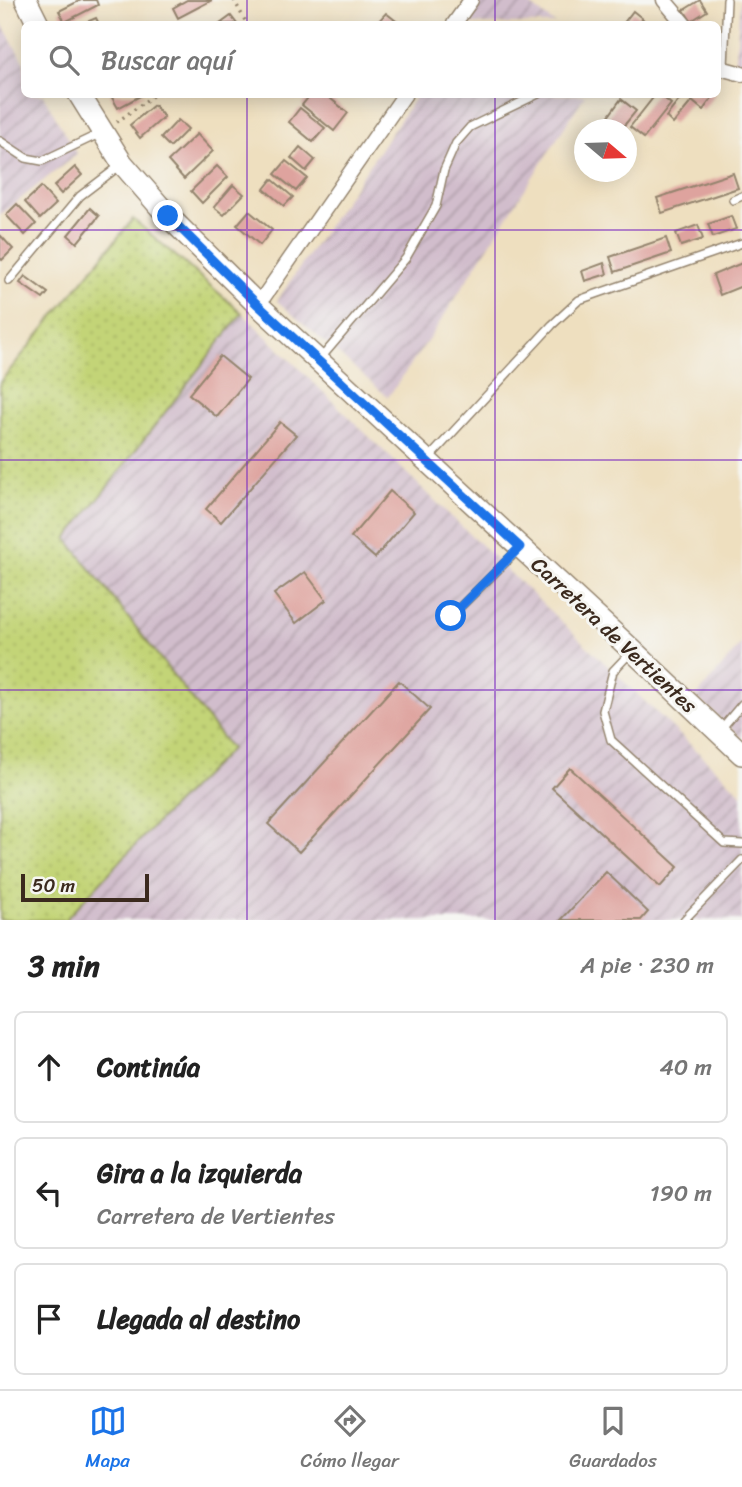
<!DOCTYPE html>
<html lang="es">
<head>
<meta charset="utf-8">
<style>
	body { margin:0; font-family:Sriracha,sans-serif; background:#f2f2f2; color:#222 }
	.compass { position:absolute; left:574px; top:119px; width:63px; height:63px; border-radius:50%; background:#fff; box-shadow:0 4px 18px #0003; rotate:109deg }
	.scale { position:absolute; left:21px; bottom:18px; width:128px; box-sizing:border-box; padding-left:7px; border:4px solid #3b2a1e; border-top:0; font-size:19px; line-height:24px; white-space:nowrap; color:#3b2a1e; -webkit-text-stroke:5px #f6f6f2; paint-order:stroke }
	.stop { position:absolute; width:21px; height:21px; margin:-16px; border:5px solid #1a73e8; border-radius:50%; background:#fff }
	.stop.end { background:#1a73e8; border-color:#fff; box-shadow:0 2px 7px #0008 }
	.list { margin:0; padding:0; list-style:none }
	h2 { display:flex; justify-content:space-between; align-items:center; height:91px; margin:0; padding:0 28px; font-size:30px }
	h2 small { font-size:23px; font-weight:400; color:#767676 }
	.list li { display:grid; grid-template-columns:46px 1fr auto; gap:21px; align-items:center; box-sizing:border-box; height:112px; margin:0 14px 14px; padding:0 14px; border:2px solid #e0e0e0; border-radius:10px }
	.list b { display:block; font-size:26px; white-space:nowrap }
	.list p { margin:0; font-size:23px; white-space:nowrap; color:#767676 }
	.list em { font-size:23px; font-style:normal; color:#767676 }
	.icon { flex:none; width:38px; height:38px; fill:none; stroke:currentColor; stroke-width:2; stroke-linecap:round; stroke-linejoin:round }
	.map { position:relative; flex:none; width:742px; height:920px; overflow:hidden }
	.search { position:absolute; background:#fff; box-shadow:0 4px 18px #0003; left:21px; right:21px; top:21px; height:77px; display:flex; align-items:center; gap:18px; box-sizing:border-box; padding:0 24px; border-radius:10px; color:#767676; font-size:26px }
	.sheet { height:469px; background:#fff }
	nav { display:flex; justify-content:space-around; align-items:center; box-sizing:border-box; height:98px; border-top:2px solid #e0e0e0; background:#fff; font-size:19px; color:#767676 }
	nav a { display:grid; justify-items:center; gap:4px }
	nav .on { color:#1a73e8 }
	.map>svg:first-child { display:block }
	.industrial { fill:url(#industrial-furrows) }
	.grass { fill:url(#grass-dots); stroke:#7f7f4a; stroke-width:2 }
	.building { fill:#dea39e }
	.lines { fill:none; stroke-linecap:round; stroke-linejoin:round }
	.lane-casing { stroke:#94846e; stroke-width:10 }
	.street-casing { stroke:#94846e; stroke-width:17 }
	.secondary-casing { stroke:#94846e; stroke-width:24 }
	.path { stroke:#94846e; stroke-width:3.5; stroke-dasharray:2 5; stroke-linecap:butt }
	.lane { stroke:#fff; stroke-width:7 }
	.street { stroke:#fff; stroke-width:14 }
	.secondary { stroke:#fff; stroke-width:21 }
	.route { stroke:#1a73e8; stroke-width:9 }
	.grid { fill:none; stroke:#7b2cbf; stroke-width:2; stroke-opacity:0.55 }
	.labels { text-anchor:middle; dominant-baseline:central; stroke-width:6; stroke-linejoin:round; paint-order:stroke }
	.street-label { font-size:21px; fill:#3b2a1e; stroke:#f6f6f2 }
</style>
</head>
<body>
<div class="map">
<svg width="742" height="920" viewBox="0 0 742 920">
	<defs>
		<pattern id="industrial-furrows" width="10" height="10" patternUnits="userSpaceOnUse" patternTransform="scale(1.75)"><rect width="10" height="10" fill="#d1bdcc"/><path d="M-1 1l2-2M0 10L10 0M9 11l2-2" fill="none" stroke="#ab9aa5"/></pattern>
		<pattern id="grass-dots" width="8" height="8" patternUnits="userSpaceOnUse" patternTransform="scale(1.75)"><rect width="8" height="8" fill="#c3d477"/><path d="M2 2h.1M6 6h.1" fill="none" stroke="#a8b666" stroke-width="1.8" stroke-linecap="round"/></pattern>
	</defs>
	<rect width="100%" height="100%" fill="#f6f6f2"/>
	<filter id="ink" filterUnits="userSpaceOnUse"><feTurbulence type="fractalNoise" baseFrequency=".0143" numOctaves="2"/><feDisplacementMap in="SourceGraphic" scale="14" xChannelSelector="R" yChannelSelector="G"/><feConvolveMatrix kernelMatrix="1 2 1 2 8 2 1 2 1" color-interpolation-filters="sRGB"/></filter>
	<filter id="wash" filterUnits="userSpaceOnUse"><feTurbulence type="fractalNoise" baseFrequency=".00686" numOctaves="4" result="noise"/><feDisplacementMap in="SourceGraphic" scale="28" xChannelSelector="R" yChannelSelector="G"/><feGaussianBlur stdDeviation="1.57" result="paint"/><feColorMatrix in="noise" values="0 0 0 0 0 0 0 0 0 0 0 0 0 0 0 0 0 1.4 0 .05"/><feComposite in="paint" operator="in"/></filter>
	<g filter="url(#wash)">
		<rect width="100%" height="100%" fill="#eedfbf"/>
		<g class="industrial">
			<polygon points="481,0 524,0 555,24 464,24"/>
			<polygon points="740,0 742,0 742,72 735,70"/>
			<polygon points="0,20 24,63 24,94 43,95 77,154 0,215"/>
			<polygon points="417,95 585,95 433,333 388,397 277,301"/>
			<polygon points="242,313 461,526 742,794 742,920 65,920 158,821 231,750 66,539"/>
			<polygon points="742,643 742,738 696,697"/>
		</g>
		<polygon class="grass" points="133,219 242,313 67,539 231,749 158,821 65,920 0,920 0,382"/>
		<g id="blocks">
			<g class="building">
				<polygon points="81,0 96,0 98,5 65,22 59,11"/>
				<polygon points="187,0 212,0 178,18 173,8"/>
				<polygon points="700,0 707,11 691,21 684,10"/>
				<polygon points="633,11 643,19 638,24 623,24"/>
				<polygon points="386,13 400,24 376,24"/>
				<polygon points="231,16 237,24 220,24"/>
				<polygon points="96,18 99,24 82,24"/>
				<polygon points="110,94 144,94 118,108"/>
				<polygon points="311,94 325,94 348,113 334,131 302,105"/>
				<polygon points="656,94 659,94 671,104 644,138 630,127"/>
				<polygon points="684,94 715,94 703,110 692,101 673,124 666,117"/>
				<polygon points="621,99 636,111 622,128 608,117"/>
				<polygon points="154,105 164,117 140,138 130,125"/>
				<polygon points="300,108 325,128 313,142 289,122"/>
				<polygon points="178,120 188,129 170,147 161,138"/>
				<polygon points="197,134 213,151 184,179 168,161"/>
				<polygon points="300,147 315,160 306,171 291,158"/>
				<polygon points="286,161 307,178 296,191 275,174"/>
				<polygon points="217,166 228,177 202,203 191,191"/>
				<polygon points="75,167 82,175 61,194 54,186"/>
				<polygon points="733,173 738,188 662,213 657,198"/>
				<polygon points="272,179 293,197 284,206 264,189"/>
				<polygon points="233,185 244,194 224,215 214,207"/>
				<polygon points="41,187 56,204 40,219 25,202"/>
				<polygon points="17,204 36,224 25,235 6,215"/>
				<polygon points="90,208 99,216 77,243 68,235"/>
				<polygon points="249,211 272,230 260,245 237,225"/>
				<polygon points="731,216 736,229 713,237 708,224"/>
				<polygon points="698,225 703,239 681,246 676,233"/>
				<polygon points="0,235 13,249 2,260 0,258"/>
				<polygon points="666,238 671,253 615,272 610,257"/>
				<polygon points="604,263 607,274 585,281 582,271"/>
				<polygon points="742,263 742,286 720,295 713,275"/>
				<polygon points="25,276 48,293 43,299 20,283"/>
				<polygon points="220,356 248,379 217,417 189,394"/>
				<polygon points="280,422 296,435 221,522 206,509"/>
				<polygon points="390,491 414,512 375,558 351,537"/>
				<polygon points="305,572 326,600 296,623 274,594"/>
				<polygon points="399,681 430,709 299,852 268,824"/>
				<polygon points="570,768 678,867 660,887 552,788"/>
				<polygon points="606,872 648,912 641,920 561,920"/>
			</g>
		</g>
	</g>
	<g filter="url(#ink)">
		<use href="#blocks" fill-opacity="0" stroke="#94846e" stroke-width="2"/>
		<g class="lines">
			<defs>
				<g id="lane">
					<polyline points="724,66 727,0"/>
					<polyline points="0,141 26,158 42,161 101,133"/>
					<polyline points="733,200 742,196"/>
					<polyline points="9,281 80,196 122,164"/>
					<polyline points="321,358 406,258 436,206 444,170 456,143 470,127 538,94"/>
					<polyline points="429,458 552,325 579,300 742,243"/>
					<polyline points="451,616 518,550"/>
					<polyline points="630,653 613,671 603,711 611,740 724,843 742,844"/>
					<polyline points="721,729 742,704"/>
					<polyline points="684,920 742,860"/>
				</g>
				<g id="street">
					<polyline points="664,0 684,24"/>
					<polyline points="454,24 471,0"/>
					<polyline points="718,62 724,69 742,74"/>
					<polyline points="258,305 405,94"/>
				</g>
				<g id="secondary">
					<polyline points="26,0 38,24"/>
					<polyline points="79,94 122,163 168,216 258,305 632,650 742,754"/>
				</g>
			</defs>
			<use href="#lane" class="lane-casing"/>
			<use href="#street" class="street-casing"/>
			<use href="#secondary" class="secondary-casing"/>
			<g class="path">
				<polyline points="234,0 247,24"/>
				<polyline points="117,122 155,94"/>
			</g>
			<use href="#lane" class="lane"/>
			<use href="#street" class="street"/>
			<use href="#secondary" class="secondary"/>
		</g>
	</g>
	<g class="lines" filter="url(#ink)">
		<polyline class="route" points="168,216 258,305 520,547 451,616"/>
	</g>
	<path class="grid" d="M247,0V24M495,0V24M247,94V920M495,94V920M0,230H742M0,460H742M0,690H742"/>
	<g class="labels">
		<g class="street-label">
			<text transform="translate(614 635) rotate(43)">Carretera de Vertientes</text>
		</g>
	</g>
</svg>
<svg class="compass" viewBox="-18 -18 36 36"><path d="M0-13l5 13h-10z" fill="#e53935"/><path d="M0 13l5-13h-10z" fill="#767676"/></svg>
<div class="scale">50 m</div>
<div class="stop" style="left:451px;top:616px"></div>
<div class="stop end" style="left:168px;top:216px"></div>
<div class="search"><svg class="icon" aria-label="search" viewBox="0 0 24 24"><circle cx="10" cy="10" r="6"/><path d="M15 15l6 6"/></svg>Buscar aquí</div>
</div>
<section class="sheet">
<h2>3 min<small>A pie · 230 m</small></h2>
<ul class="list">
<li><svg class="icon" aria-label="ahead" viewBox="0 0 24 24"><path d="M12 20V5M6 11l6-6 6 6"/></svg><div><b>Continúa</b></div><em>40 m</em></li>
<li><svg class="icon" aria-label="left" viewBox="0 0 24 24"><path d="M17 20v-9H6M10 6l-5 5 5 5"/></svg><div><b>Gira a la izquierda</b><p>Carretera de Vertientes</p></div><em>190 m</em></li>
<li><svg class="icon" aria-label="arrive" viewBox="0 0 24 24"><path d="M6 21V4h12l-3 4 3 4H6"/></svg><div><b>Llegada al destino</b></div></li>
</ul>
</section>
<nav>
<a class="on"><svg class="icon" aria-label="map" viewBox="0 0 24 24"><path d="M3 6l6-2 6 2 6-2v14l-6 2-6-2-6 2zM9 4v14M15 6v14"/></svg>Mapa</a>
<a><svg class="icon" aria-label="directions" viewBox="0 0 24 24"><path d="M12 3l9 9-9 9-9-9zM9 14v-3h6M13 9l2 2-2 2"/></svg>Cómo llegar</a>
<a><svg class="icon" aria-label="saved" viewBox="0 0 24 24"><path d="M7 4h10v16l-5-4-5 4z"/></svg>Guardados</a>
</nav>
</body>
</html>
